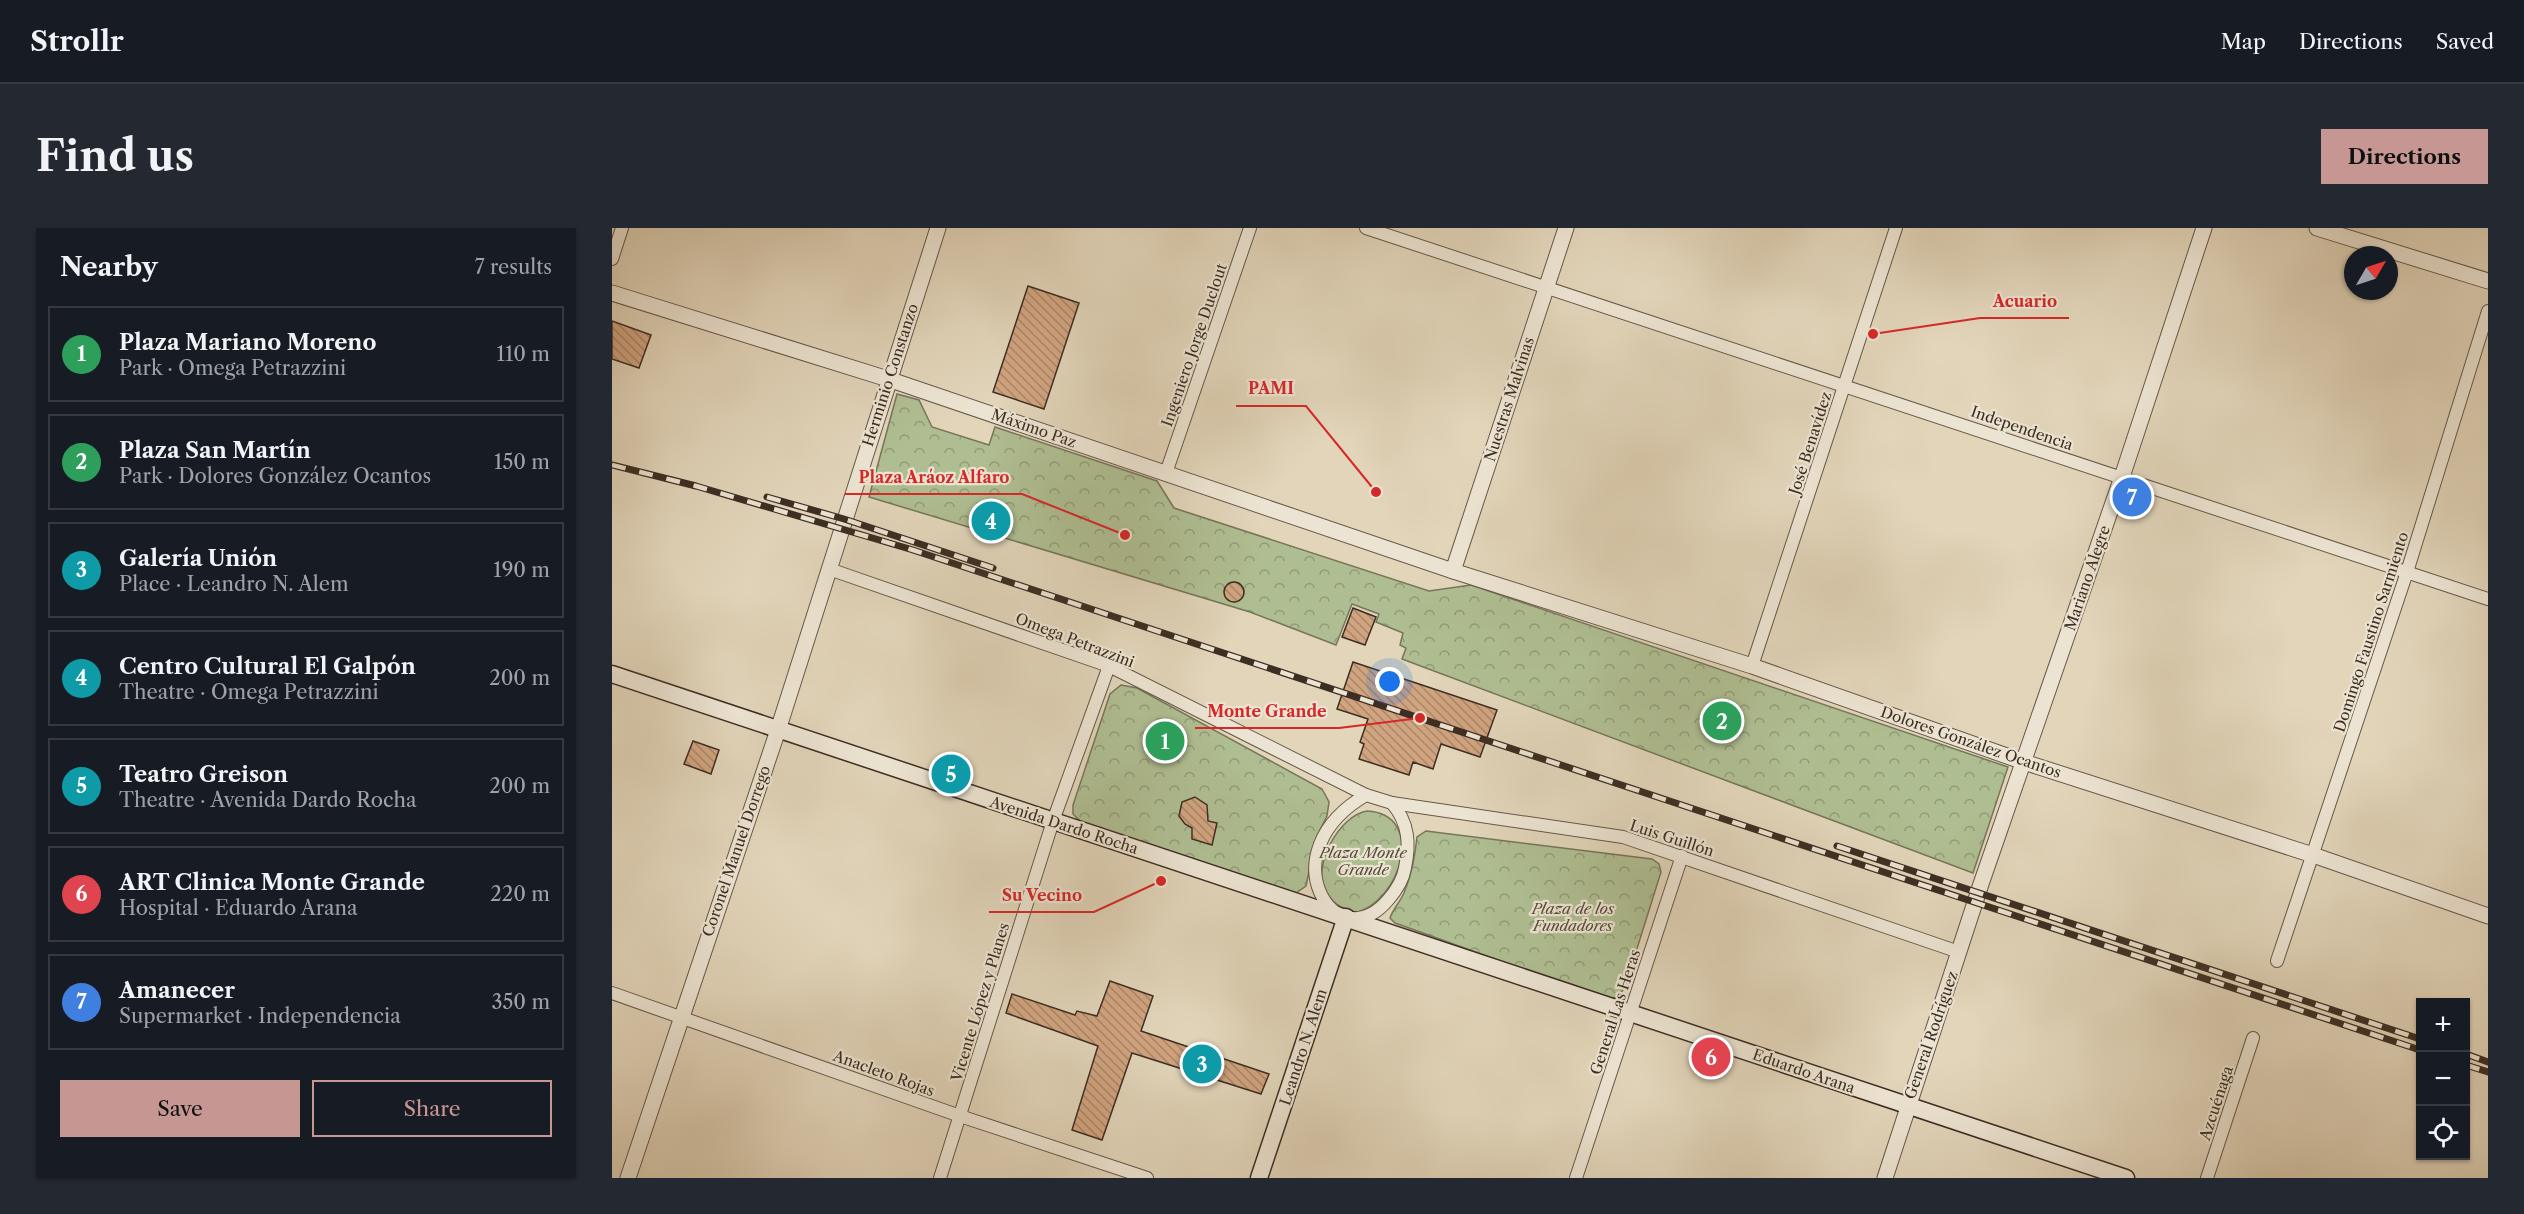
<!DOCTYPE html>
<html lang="en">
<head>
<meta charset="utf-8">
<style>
	body { margin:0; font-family:"Libre Caslon Text",serif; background:#242831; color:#f1f3f6 }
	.controls { position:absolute; right:18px; bottom:18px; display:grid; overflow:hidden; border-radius:0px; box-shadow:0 2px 4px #0004 }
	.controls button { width:54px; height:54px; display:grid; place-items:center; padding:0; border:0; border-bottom:2px solid #363941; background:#171b24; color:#f1f3f6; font:30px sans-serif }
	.compass { position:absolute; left:1732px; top:18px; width:54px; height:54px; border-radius:50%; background:#171b24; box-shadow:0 2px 4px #0004; rotate:51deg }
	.you { position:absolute; left:778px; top:454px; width:21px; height:21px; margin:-15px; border:4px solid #fff; border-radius:50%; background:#1a73e8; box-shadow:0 0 0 9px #1a73e833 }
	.badge { display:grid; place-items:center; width:39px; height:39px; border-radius:50%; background:#c59692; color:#fff; font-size:20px; font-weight:700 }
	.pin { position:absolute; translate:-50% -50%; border:3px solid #fff; box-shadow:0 2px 6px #0006 }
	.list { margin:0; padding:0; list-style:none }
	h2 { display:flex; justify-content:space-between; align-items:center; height:78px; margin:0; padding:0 24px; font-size:26px }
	h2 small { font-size:20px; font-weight:400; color:#9ea1a6 }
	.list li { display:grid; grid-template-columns:39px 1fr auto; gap:18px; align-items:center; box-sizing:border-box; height:96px; margin:0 12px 12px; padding:0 12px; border:2px solid #363941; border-radius:0px }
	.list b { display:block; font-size:22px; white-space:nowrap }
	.list p { margin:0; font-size:20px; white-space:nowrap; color:#9ea1a6 }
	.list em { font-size:20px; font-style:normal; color:#9ea1a6 }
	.actions { display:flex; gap:12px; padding:18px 24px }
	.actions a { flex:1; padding:14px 0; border:2px solid #c59692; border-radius:0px; text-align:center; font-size:21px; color:#c59692 }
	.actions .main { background:#c59692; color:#111 }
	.icon { flex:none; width:33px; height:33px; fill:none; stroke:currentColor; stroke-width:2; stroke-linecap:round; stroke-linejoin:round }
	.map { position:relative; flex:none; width:1876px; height:950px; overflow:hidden; border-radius:0px }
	header { display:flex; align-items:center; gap:36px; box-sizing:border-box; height:84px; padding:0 30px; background:#171b24; border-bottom:2px solid #363941 }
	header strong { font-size:28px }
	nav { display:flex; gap:33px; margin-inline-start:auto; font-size:21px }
	.intro { display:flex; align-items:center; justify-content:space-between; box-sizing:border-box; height:144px; padding:0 36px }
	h1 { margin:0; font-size:42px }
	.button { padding:15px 27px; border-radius:0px; background:#c59692; color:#111; font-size:21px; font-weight:700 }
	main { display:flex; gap:36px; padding:0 36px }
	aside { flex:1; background:#171b24; border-radius:0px; box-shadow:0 2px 4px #0004 }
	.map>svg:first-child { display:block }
	.forest { fill:url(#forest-crowns); stroke:#76765a; stroke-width:1.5 }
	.building { fill:url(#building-back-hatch); stroke:#3d2e23; stroke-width:1.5 }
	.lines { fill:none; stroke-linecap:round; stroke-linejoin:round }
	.minor-casing { stroke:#665849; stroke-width:14 }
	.tertiary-casing { stroke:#665849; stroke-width:17 }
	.secondary-casing { stroke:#3d2e23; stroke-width:19 }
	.minor { stroke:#ece4d2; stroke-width:12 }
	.tertiary { stroke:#ece4d2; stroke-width:15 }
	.secondary { stroke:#ece4d2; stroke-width:16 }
	.rail-casing { stroke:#3d2e23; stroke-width:7 }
	.rail { stroke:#ece4d2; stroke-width:4.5; stroke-dasharray:14; stroke-linecap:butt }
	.labels { text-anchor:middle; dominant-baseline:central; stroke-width:4.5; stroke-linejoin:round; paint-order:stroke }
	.street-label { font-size:15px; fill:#3d2e23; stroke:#ece4d2 }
	.park-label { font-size:15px; font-style:italic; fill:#544b39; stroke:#ece4d2 }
	.leader { fill:none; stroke:#d62828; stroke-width:2 }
	.callout-dot { fill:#d62828; stroke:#ece4d2; stroke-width:2 }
	.callout-label { font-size:16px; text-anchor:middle; font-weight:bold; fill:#d62828; stroke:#ece4d2; stroke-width:4.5; stroke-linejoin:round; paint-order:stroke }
</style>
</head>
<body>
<header>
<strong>Strollr</strong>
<nav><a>Map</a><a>Directions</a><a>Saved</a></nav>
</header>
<div class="intro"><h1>Find us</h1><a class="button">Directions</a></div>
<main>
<aside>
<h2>Nearby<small>7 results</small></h2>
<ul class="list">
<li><span class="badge" style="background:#2e9e5b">1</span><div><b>Plaza Mariano Moreno</b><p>Park · Omega Petrazzini</p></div><em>110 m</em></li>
<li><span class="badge" style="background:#2e9e5b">2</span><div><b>Plaza San Martín</b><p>Park · Dolores González Ocantos</p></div><em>150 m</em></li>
<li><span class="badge" style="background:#0f9aa8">3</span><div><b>Galería Unión</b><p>Place · Leandro N. Alem</p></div><em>190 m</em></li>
<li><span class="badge" style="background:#0f9aa8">4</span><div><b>Centro Cultural El Galpón</b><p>Theatre · Omega Petrazzini</p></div><em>200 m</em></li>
<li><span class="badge" style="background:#0f9aa8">5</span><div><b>Teatro Greison</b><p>Theatre · Avenida Dardo Rocha</p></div><em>200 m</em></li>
<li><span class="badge" style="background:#e0444e">6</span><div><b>ART Clinica Monte Grande</b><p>Hospital · Eduardo Arana</p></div><em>220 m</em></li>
<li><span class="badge" style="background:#3f7fe0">7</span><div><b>Amanecer</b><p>Supermarket · Independencia</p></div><em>350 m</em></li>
</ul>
<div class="actions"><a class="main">Save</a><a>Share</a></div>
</aside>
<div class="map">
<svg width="1876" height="950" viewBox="0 0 1876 950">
	<defs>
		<pattern id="forest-crowns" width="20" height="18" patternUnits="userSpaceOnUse" patternTransform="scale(1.5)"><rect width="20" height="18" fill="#afbe92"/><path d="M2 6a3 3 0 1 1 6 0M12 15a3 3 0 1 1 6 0" fill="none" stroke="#909b77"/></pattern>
		<pattern id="building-back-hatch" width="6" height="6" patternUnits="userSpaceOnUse" patternTransform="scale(1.5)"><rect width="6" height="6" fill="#d1a480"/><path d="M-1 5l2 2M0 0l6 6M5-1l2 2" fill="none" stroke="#ab8668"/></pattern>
	</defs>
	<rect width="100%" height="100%" fill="#e2d5ba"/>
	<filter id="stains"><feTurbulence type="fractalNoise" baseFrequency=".00333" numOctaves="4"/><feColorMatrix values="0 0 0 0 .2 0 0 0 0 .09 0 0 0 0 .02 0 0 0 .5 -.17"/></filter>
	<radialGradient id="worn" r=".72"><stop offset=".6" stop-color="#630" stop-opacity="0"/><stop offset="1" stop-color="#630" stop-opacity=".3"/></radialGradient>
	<g class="forest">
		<polygon points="285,166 307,172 320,199 377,217 383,199 545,253 562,280 817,363 859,357 1396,539 1361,645 790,431 794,420 788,417 791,405 764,394 767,386 740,376 724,417 638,384 257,269"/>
		<polygon points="509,457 525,460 710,561 717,574 715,588 704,610 694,658 684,665 470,595 461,586 461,577 498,466"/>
		<path d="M755,583C815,586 789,675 742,685C730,680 719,675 713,662C700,637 728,587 755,583Z"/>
		<path d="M814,603L1040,631L1047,636L1049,644L1013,759L1006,769L995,771L783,695L778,690C781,681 788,674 792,665C800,646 803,629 805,609Z"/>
	</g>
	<g class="building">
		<polygon points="416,58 467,75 432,181 381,164"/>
		<polygon points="0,93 39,107 27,140 0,131"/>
		<circle cx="622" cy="364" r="10"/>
		<polygon points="741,380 764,389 753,417 730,409"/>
		<polygon points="741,434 885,482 868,529 829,516 821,541 801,534 797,547 747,531 752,516 748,514 756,491 725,481"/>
		<polygon points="81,513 107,522 99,546 72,536"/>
		<polygon points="583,569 595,577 596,593 605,595 600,617 580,611 580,600 573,596 567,588 570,574"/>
		<polygon points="498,753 541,768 529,803 657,846 649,866 520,825 490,912 460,902 486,818 394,785 400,766 463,787 465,783 485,788"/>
	</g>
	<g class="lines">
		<defs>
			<g id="minor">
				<polyline points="754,0 1876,371"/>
				<polyline points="0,31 10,0"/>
				<polyline points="554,245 638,0"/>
				<polyline points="217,341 497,438 754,567 780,575 1011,609 1347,724"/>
				<polyline points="1140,438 1284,0"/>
				<path d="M754,567C654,625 724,733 776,672C783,664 791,652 793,640C798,616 797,595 780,575"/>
				<polyline points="1665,733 1795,344 1876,83"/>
				<polyline points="0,765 348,888 535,950"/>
				<polyline points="328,950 441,593 497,438"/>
				<polyline points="964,950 1070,628"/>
				<polyline points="1595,950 1641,810"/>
			</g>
			<g id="tertiary">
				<polyline points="1705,0 1876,53"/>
				<polyline points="0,65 276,151 841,343 1140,438 1412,534 1701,627 1876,688"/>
				<polyline points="841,343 954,0"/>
				<polyline points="16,950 166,502 326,0"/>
				<polyline points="1273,950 1369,656 1510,249 1592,0"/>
			</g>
			<g id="secondary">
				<polyline points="0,446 1514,950"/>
				<polyline points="647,950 734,689"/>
			</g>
		</defs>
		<use href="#minor" class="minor-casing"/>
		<use href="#tertiary" class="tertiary-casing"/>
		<use href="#secondary" class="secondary-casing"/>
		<use href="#minor" class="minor"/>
		<use href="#tertiary" class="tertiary"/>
		<use href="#secondary" class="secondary"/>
		<defs>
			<g id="rail">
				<polyline points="0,237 84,258 301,322 1808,822"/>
				<polyline points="155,269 232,291 381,340"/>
				<polyline points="1225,618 1808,811"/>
				<polyline points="1854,826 1876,834"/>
				<polyline points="1854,837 1876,844"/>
			</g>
		</defs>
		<use href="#rail" class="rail-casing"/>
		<use href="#rail" class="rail"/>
	</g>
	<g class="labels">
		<g class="street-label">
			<text transform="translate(582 117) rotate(-71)">Ingeniero Jorge Duclout</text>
			<text transform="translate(278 147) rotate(-72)">Herminio Constanzo</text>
			<text transform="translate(897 171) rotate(-72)">Nuestras Malvinas</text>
			<text transform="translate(422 200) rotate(19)">Máximo Paz</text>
			<text transform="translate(1410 200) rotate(19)">Independencia</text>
			<text transform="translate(1198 215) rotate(-72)">José Benavídez</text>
			<text transform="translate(1475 350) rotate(-71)">Mariano Alegre</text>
			<text transform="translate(1759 404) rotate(-72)">Domingo Faustino Sarmiento</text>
			<text transform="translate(463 412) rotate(21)">Omega Petrazzini</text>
			<text transform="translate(1359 514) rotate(19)">Dolores González Ocantos</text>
			<text transform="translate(452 597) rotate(18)">Avenida Dardo Rocha</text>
			<text transform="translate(1060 610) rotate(18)">Luis Guillón</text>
			<text transform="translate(124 623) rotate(-71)">Coronel Manuel Dorrego</text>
			<text transform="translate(368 774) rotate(-73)">Vicente López y Planes</text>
			<text transform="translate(1003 784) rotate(-72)">General Las Heras</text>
			<text transform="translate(1319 807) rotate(-71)">General Rodríguez</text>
			<text transform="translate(691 819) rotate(-72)">Leandro N. Alem</text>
			<text transform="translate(1192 843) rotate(19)">Eduardo Arana</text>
			<text transform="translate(272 845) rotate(20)">Anacleto Rojas</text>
			<text transform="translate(1604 875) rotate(-72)">Azcuénaga</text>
		</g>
		<g class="park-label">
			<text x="751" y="624">Plaza Monte<tspan x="751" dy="17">Grande</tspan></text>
			<text x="961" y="680">Plaza de los<tspan x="961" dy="17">Fundadores</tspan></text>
		</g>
	</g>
	<path class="leader" d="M1261 106L1368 90H1457M764 264L694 178H624M513 307L410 266H233M808 490L727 500H583M549 653L482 684H377"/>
	<g class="callout-dot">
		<circle cx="1261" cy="106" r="6"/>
		<circle cx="764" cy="264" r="6"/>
		<circle cx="513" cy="307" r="6"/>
		<circle cx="808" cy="490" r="6"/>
		<circle cx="549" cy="653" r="6"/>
	</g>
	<g class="callout-label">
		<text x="1413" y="79">Acuario</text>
		<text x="659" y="166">PAMI</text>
		<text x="322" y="255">Plaza Aráoz Alfaro</text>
		<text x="655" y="489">Monte Grande</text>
		<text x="430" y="673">Su Vecino</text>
	</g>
	<rect width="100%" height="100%" filter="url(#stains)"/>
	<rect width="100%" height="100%" fill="url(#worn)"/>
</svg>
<div class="controls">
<button>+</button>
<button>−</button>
<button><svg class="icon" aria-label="locate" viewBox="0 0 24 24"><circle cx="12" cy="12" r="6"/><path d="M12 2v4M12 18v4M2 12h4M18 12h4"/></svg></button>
</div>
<svg class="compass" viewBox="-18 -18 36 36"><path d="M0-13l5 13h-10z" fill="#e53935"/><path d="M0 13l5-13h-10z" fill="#9ea1a6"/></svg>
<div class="you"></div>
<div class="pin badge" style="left:553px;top:513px;background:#2e9e5b">1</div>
<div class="pin badge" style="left:1110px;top:493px;background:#2e9e5b">2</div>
<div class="pin badge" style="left:590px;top:836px;background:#0f9aa8">3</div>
<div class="pin badge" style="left:379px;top:293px;background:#0f9aa8">4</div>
<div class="pin badge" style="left:339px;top:546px;background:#0f9aa8">5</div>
<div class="pin badge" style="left:1099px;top:829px;background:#e0444e">6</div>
<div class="pin badge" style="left:1520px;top:269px;background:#3f7fe0">7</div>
</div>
</main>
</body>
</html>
